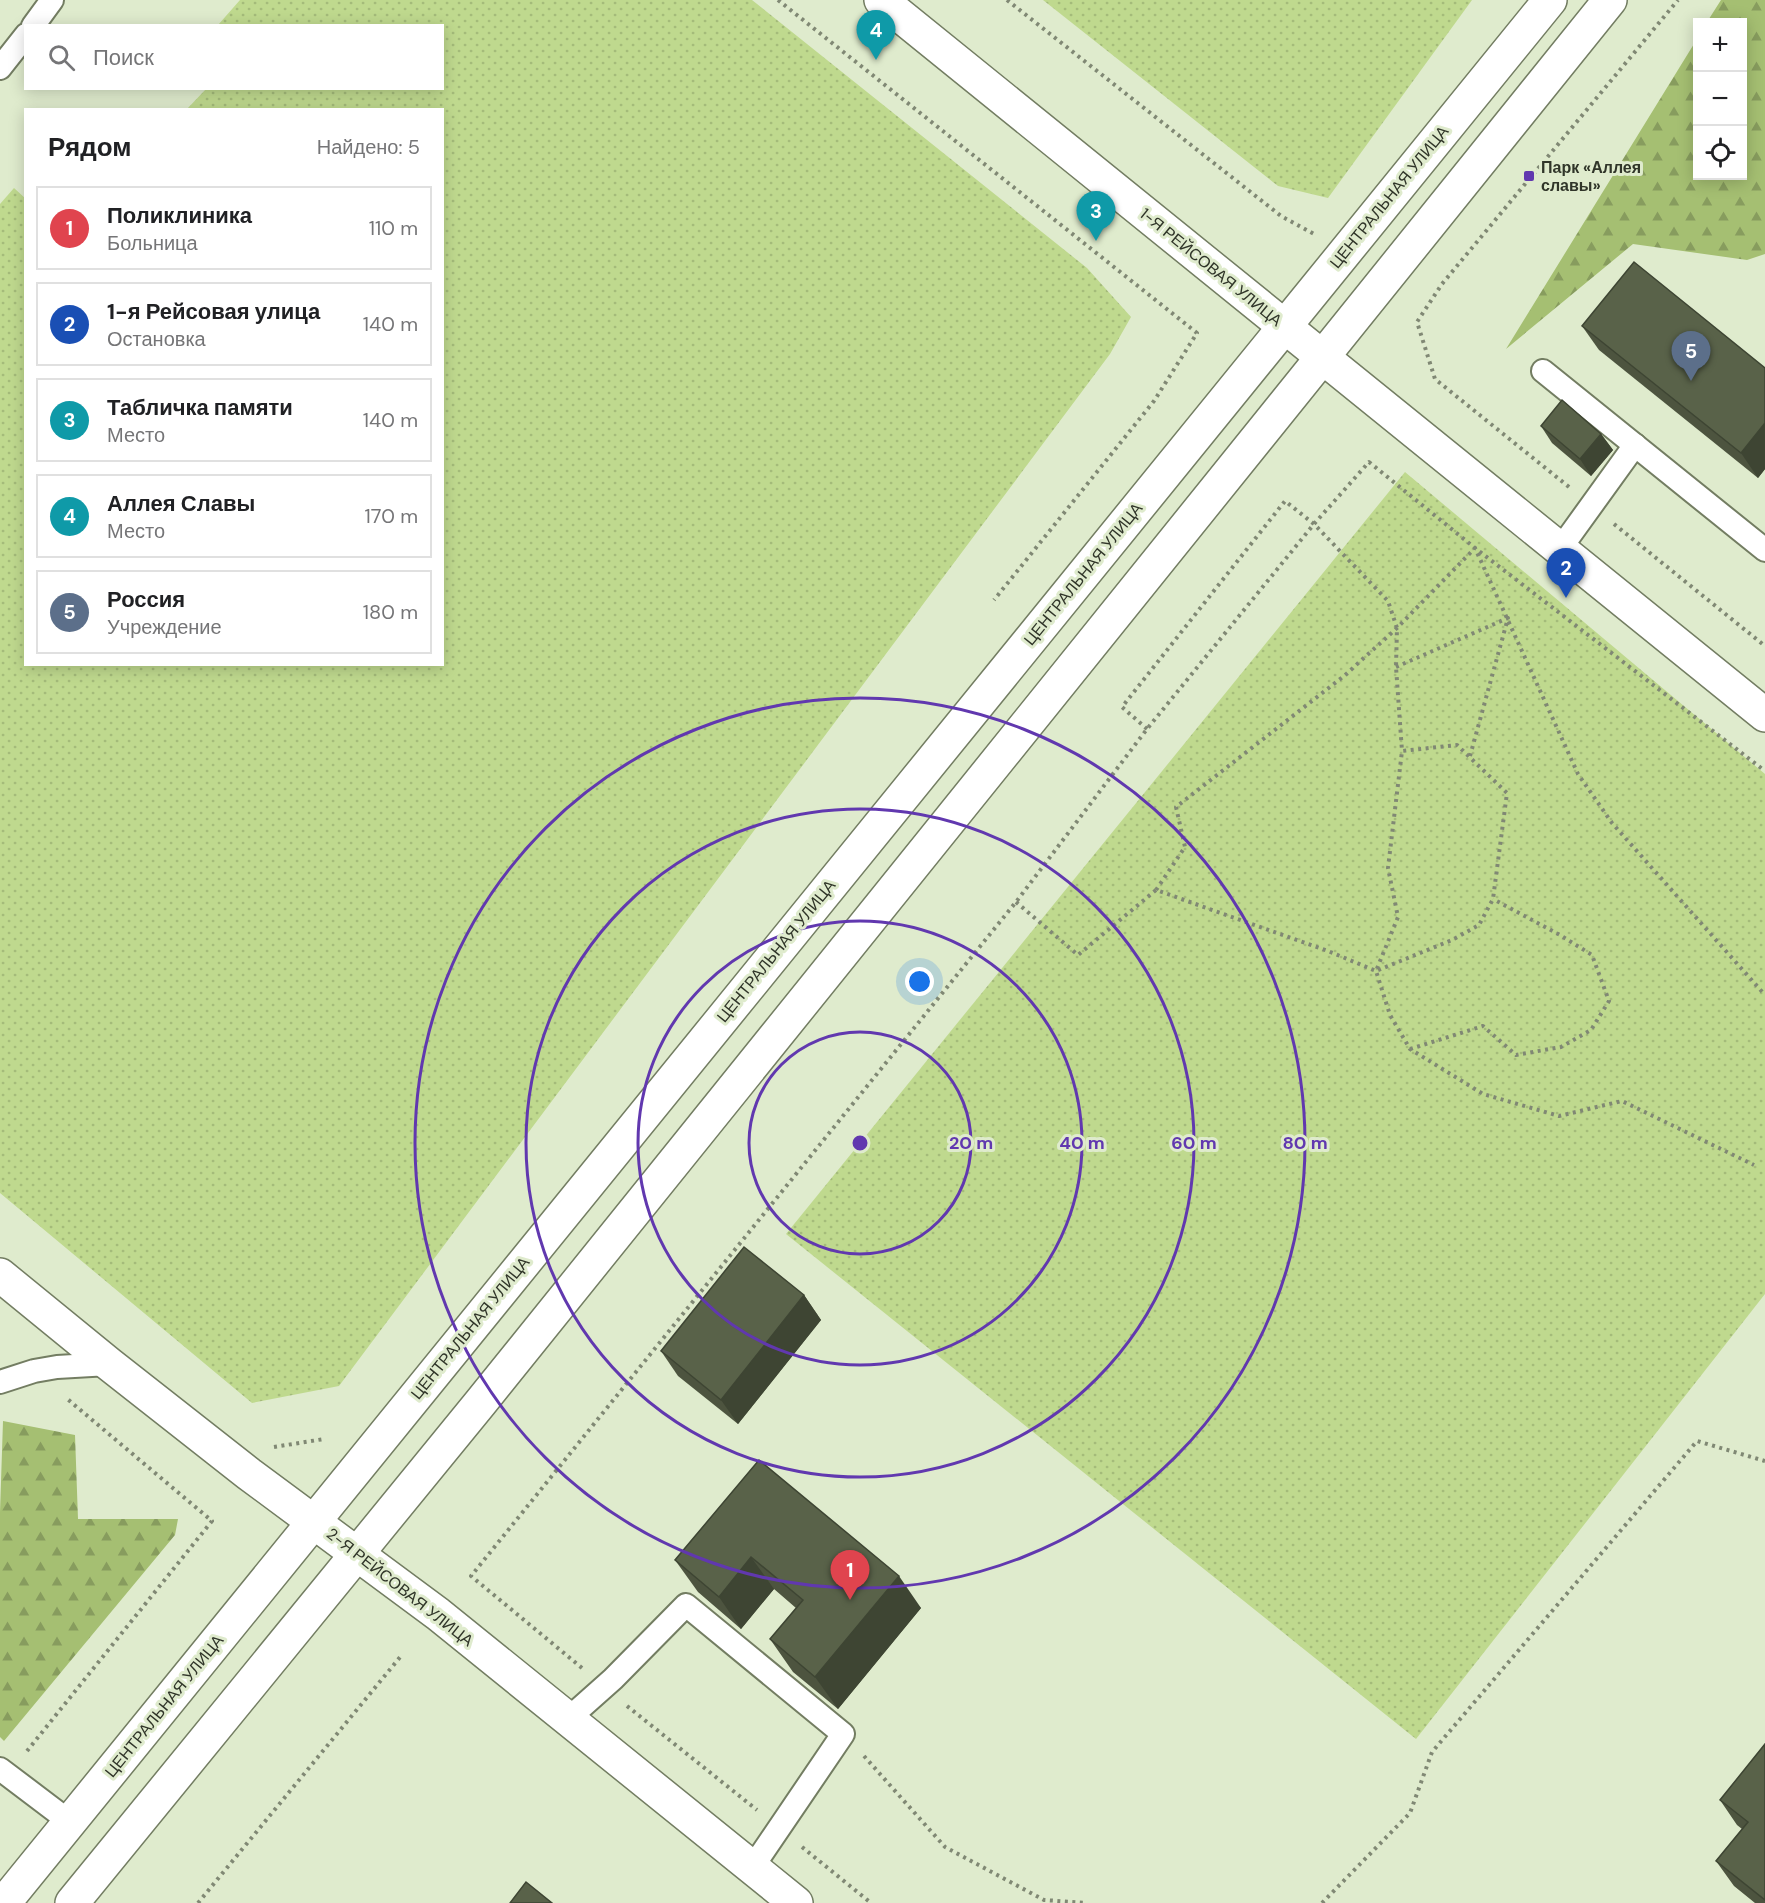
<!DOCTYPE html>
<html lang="ru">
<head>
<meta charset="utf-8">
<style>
	body { margin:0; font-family:"DM Sans",sans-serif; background:#f6f6f6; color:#202124 }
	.controls { position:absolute; right:18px; top:18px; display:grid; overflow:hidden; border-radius:0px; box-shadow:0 3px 15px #0003 }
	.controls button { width:54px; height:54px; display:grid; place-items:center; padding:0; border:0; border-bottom:2px solid #e0e0e0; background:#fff; color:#202124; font:30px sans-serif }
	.you { position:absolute; left:920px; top:982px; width:21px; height:21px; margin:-15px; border:4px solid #fff; border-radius:50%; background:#1a73e8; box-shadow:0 0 0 9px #1a73e833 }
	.badge { display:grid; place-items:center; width:39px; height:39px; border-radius:50%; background:#0f766e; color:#fff; font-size:20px; font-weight:700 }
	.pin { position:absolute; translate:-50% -50px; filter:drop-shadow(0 2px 3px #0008) }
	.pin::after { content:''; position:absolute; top:32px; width:21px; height:18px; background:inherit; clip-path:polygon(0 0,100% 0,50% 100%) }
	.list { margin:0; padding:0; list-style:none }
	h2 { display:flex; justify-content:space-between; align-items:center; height:78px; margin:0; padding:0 24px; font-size:26px }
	h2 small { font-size:20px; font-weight:400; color:#757577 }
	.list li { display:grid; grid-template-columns:39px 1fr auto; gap:18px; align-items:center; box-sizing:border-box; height:84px; margin:0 12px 12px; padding:0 12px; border:2px solid #e0e0e0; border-radius:0px }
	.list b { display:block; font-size:22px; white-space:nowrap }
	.list p { margin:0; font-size:20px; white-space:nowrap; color:#757577 }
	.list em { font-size:20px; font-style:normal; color:#757577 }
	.icon { flex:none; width:33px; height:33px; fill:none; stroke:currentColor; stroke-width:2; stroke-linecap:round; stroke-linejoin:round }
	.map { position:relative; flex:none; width:1765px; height:1903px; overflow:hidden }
	.search { position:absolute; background:#fff; box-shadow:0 3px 15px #0003; left:24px; top:24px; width:420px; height:66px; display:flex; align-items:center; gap:15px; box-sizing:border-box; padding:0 21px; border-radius:0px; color:#757577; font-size:22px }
	.panel { position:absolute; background:#fff; box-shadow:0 3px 15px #0003; left:24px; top:108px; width:420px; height:558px; border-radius:0px }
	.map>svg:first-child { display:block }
	.forest { fill:url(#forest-firs) }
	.park { fill:url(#park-dots) }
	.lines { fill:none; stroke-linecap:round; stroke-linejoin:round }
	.lane-casing { stroke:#737d62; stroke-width:26 }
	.secondary-casing { stroke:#737d62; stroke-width:36 }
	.path { stroke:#808874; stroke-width:4; stroke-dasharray:3 4.5; stroke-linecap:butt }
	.lane { stroke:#fff; stroke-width:22 }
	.secondary { stroke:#fff; stroke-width:33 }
	.wall { fill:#4d543f }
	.shaded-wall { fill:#3e4533 }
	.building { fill:#596249; stroke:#3e4533; stroke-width:1.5 }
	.ring { fill:none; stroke:#6138af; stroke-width:3 }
	.poi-dot { fill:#6138af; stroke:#dfebcd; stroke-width:2 }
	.labels { text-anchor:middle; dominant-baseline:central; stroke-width:6; stroke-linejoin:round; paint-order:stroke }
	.poi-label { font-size:16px; font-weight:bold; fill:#303529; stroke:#dfebcd; text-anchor:start }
	.street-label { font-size:16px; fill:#303529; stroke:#dfebcd }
	.centre { fill:#6138af; stroke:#dfebcd; stroke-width:3 }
	.ring-label { font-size:18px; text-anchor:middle; font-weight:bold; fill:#6138af; stroke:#dfebcd; stroke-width:6; stroke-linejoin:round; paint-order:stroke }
</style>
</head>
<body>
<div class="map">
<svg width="1765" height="1903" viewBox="0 0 1765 1903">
	<defs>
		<pattern id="forest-firs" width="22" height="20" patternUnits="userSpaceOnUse" patternTransform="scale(1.5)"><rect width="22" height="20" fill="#a5bf72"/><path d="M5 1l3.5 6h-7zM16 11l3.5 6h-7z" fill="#879c5e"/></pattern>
		<pattern id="park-dots" width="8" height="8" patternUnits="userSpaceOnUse" patternTransform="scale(1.5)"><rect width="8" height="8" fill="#bfd98e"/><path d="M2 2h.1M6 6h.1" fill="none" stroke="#a4bb7a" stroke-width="1.8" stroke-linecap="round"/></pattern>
	</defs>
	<rect width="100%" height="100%" fill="#dfebcd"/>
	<g class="forest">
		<polygon points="1721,0 1765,0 1765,254 1747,260 1633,244 1506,349 1697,39 1698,176 1742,176 1742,22 1707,22"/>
		<polygon points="3,1421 75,1435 78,1519 178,1519 175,1535 4,1741 0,1737 0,1512"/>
	</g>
	<g class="park">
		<polygon points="240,0 752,0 1087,268 1131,317 1110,354 339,1386 252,1403 0,1193 0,204 14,188 26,199 26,664 442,664 442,110 187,109 206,89 442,88 442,26 218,25"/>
		<polygon points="1043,0 1472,0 1328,198 1278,186"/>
		<polygon points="1405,472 1765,774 1765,1294 1416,1739 786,1234"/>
	</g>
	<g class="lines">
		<defs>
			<g id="lane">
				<polyline points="33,26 52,0"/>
				<polyline points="0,68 26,35"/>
				<polyline points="1543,371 1765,550"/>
				<polyline points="1560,549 1635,445"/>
				<polyline points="0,1382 34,1371 57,1367 109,1364"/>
				<polyline points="568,1719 613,1679 686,1605 843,1734 752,1868"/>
				<polyline points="0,1769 70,1822"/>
			</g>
			<g id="secondary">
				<polyline points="881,0 1765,715"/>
				<polyline points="0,1275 109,1364 249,1474 438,1614 796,1903"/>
				<polyline points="4,1903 1550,0"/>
				<polyline points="72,1903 481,1402 1610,0"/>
			</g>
		</defs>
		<use href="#lane" class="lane-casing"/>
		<use href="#secondary" class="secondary-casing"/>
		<g class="path">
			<polyline points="778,0 1197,333 1154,401 994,600"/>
			<polyline points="1007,0 1281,216 1314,234"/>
			<polyline points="1569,487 1435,379 1417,322 1442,284 1678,0"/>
			<polyline points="1614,524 1765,646"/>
			<polyline points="1396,667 1508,618 1470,756"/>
			<polyline points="1147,729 1122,707 1285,501 1314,524 1388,601 1397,628 1396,667 1402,751"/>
			<polyline points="1156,890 1185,847 1176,807 1344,676 1397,628 1475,548 1578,774 1612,823 1765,995"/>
			<polyline points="1016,902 1078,955 1156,890 1328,951 1376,971 1398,917 1388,868 1402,751 1457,745 1507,793 1493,899 1479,925 1452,940 1376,971 1390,1015 1410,1049 1483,1094 1559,1116 1622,1101 1754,1165"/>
			<polyline points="1410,1049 1483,1026 1516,1055 1561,1047 1591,1030 1609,1001 1592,955 1560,935 1493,899"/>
			<polyline points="274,1447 324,1439"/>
			<polyline points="582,1668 471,1576 1016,902 1147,729 1314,524 1369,462 1475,548 1765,771"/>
			<polyline points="627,1706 757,1810"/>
			<polyline points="27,1751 212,1521 65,1397"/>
			<polyline points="864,1756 945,1847 1044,1900 1087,1903"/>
			<polyline points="802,1847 871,1903"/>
			<polyline points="198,1903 401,1656"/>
			<polyline points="1322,1903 1410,1813 1432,1752 1697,1441 1765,1461"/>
		</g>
		<use href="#lane" class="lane"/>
		<use href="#secondary" class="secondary"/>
	</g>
	<g class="wall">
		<polygon points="1582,326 1765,368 1765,469 1758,478 1599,350"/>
		<polygon points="1541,426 1601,434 1613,450 1591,476 1552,443"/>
		<polygon points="804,1295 821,1320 738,1424 678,1376 661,1351"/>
		<polygon points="759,1460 921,1608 838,1709 793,1672 770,1639 796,1608 774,1589 741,1629 698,1592 675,1560"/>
		<polygon points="1765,1744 1765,1903 1755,1903 1734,1886 1716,1861 1742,1829 1737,1825 1720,1800"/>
	</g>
	<g class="shaded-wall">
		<polygon points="1765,423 1765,469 1758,478 1741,453"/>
		<polygon points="1601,434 1613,450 1591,476 1580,459"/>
		<polygon points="804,1295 821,1320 738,1424 721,1400"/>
		<polygon points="751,1557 774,1589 741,1629 719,1597"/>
		<polygon points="899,1576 921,1608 838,1709 815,1677"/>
	</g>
	<g class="building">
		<polygon points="1634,262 1765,368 1765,423 1741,453 1582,326"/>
		<polygon points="1562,400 1601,434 1580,459 1541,426"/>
		<polygon points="744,1247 804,1295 721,1400 661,1351"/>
		<polygon points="759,1460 899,1576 815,1677 770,1639 803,1600 751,1557 719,1597 675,1560"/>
		<polygon points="1765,1744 1765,1900 1716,1861 1748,1822 1720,1800"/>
		<polygon points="526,1882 552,1903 510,1903"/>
	</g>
	<g class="ring">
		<circle cx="860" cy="1143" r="111"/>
		<circle cx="860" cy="1143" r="222"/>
		<circle cx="860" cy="1143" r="334"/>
		<circle cx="860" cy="1143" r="445"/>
	</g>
	<rect class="poi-dot" x="1523" y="170" width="12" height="12" rx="3"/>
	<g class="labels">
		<g class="poi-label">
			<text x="1541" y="167">Парк «Аллея<tspan x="1541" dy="18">славы»</tspan></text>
		</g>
		<g class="street-label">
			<text transform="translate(1389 197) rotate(-51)">ЦЕНТРАЛЬНАЯ УЛИЦА</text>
			<text transform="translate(1211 267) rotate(39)">1-Я РЕЙСОВАЯ УЛИЦА</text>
			<text transform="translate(1083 574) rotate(-51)">ЦЕНТРАЛЬНАЯ УЛИЦА</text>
			<text transform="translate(776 951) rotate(-51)">ЦЕНТРАЛЬНАЯ УЛИЦА</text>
			<text transform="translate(470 1328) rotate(-51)">ЦЕНТРАЛЬНАЯ УЛИЦА</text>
			<text transform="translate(400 1587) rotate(38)">2-Я РЕЙСОВАЯ УЛИЦА</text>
			<text transform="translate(164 1706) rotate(-51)">ЦЕНТРАЛЬНАЯ УЛИЦА</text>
		</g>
	</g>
	<circle cx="860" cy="1143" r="9" class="centre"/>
	<g class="ring-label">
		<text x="971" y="1149">20 m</text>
		<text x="1082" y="1149">40 m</text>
		<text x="1194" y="1149">60 m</text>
		<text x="1305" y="1149">80 m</text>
	</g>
</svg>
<div class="controls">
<button>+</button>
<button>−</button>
<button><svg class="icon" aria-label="locate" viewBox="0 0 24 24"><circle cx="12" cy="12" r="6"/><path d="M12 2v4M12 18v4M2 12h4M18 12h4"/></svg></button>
</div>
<div class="you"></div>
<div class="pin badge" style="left:850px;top:1600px;background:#e0444e">1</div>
<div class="pin badge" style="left:1566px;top:598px;background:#1a4fb4">2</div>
<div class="pin badge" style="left:1096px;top:241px;background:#0f9aa8">3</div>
<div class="pin badge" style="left:876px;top:60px;background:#0f9aa8">4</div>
<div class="pin badge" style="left:1691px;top:381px;background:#5c6f8a">5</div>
<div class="search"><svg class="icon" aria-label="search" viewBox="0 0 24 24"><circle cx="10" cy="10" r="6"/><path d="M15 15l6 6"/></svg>Поиск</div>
<section class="panel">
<h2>Рядом<small>Найдено: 5</small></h2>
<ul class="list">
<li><span class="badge" style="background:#e0444e">1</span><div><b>Поликлиника</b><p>Больница</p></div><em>110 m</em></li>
<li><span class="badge" style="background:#1a4fb4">2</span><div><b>1-я Рейсовая улица</b><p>Остановка</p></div><em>140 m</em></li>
<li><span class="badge" style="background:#0f9aa8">3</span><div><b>Табличка памяти</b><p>Место</p></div><em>140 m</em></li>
<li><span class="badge" style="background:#0f9aa8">4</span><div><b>Аллея Славы</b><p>Место</p></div><em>170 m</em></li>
<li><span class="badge" style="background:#5c6f8a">5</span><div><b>Россия</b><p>Учреждение</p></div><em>180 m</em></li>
</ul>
</section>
</div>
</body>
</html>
